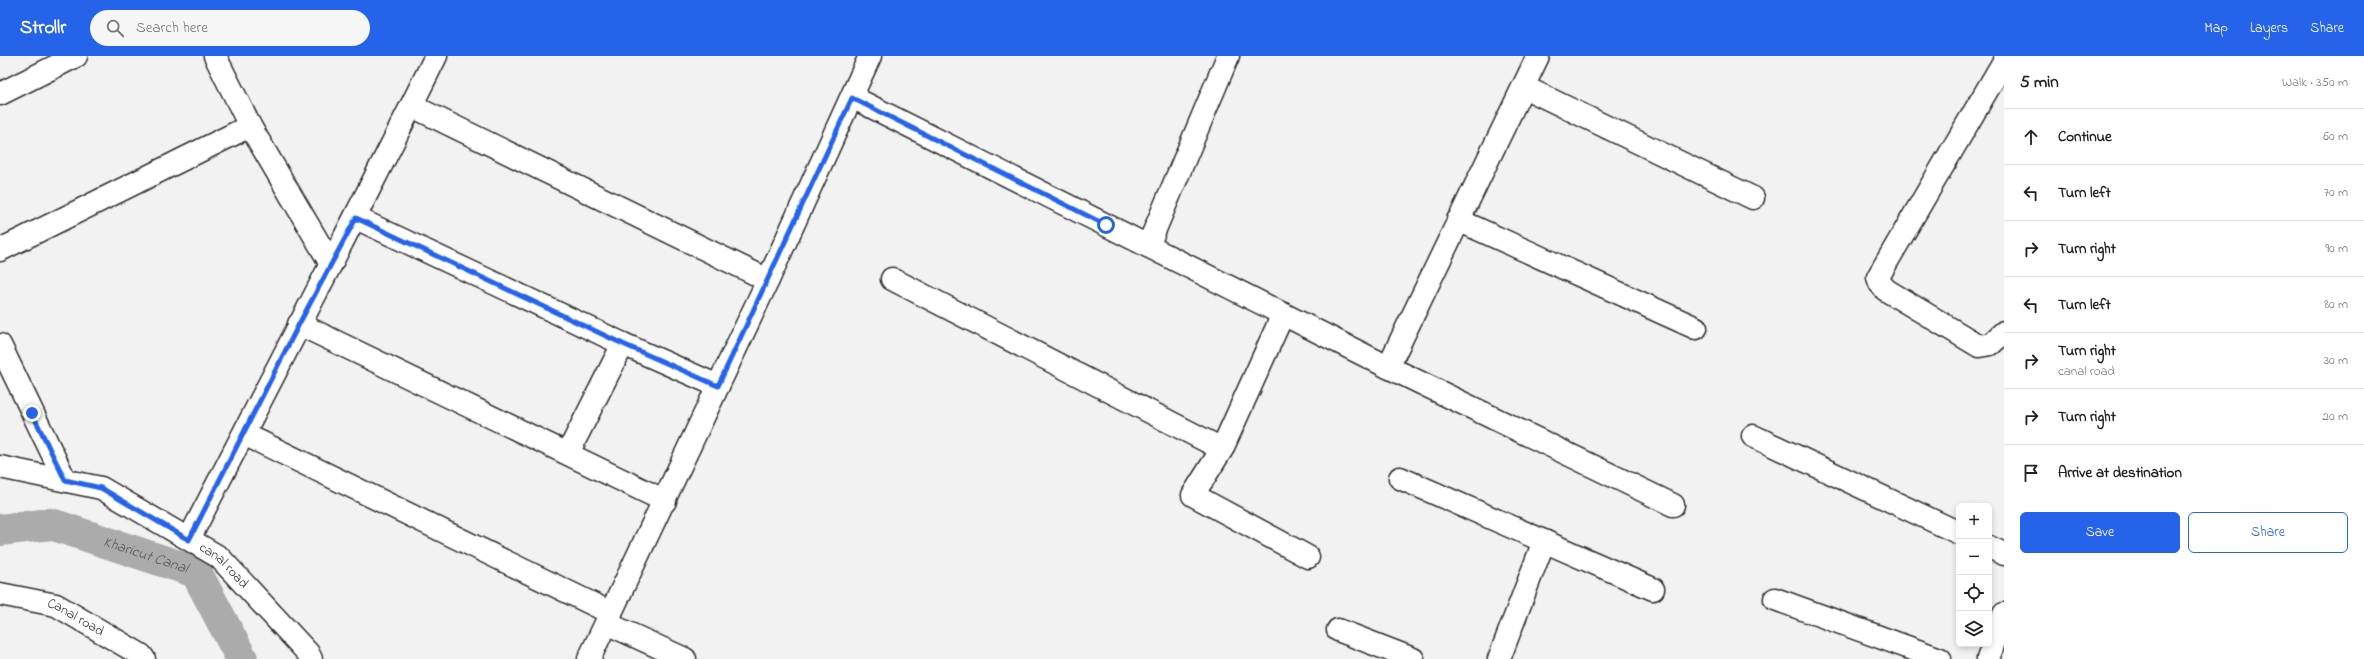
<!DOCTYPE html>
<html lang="en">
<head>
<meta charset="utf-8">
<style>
	body { margin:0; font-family:"Indie Flower",sans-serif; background:#f6f6f6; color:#202124 }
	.controls { position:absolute; right:12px; bottom:12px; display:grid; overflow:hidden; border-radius:6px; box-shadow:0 2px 6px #0003 }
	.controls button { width:36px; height:36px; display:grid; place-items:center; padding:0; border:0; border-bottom:1px solid #e0e0e0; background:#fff; color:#202124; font:20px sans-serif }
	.stop { position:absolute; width:12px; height:12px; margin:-9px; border:3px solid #2563eb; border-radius:50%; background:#fff }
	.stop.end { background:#2563eb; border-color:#fff; box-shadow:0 1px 4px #0008 }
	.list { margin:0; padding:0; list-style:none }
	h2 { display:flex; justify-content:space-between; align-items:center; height:52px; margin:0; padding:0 16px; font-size:17px }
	h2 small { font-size:13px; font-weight:400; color:#757577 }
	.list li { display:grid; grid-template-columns:26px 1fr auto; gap:12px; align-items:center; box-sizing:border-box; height:56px; padding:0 16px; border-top:1px solid #e0e0e0 }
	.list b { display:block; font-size:15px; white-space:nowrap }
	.list p { margin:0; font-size:13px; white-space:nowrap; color:#757577 }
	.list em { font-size:13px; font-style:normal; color:#757577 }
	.actions { display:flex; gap:8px; padding:12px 16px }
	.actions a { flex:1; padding:9px 0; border:1px solid #2563eb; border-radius:6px; text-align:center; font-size:14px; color:#2563eb }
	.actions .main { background:#2563eb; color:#fff }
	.icon { flex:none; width:22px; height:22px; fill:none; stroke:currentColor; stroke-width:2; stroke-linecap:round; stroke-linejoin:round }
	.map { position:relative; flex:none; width:2004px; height:603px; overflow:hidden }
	header { display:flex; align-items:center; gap:24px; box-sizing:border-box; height:56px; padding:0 20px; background:#2563eb; color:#fff }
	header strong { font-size:19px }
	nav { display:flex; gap:22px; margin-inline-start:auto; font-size:14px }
	.search { width:280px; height:36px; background:#f6f6f6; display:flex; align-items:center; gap:10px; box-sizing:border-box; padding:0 14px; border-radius:22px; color:#757577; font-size:15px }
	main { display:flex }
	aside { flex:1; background:#fff }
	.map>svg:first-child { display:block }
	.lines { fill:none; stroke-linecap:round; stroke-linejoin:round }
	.canal { stroke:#ababab; stroke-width:32 }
	.minor-casing { stroke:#2b2b2b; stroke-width:25 }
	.tertiary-casing { stroke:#2b2b2b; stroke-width:25 }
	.minor { stroke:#fff; stroke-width:22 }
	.tertiary { stroke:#fff; stroke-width:22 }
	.route { stroke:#2563eb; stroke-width:5 }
	.labels { text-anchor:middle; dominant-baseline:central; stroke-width:3.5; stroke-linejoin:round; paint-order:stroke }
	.street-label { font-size:14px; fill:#2b2b2b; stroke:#fff }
	.water-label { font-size:15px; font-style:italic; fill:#585858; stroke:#fff }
</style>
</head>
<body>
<header>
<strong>Strollr</strong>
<div class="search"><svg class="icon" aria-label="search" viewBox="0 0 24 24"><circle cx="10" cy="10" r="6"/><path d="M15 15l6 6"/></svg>Search here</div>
<nav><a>Map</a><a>Layers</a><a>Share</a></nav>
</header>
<main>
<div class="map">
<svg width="2004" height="603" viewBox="0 0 2004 603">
	<rect width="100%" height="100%" fill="#f2f2f2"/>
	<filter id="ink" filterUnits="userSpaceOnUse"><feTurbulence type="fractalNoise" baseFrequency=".025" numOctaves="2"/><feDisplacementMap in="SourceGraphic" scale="8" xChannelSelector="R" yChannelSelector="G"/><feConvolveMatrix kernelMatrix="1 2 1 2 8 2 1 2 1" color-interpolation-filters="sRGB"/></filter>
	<g filter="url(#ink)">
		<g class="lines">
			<path class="canal" id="s1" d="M0,474L51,468L196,516L242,603"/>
			<defs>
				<g id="minor">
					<polyline points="215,0 250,70 331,208"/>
					<polyline points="2004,5 1878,221 1880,227 1886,234 1979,290 1991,288 2004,276"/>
					<polyline points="1524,31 1753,142"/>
					<polyline points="0,38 76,0"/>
					<polyline points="852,41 1388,311 1673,449"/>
					<polyline points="412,50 768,224"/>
					<polyline points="356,162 623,288 718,330"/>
					<polyline points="1458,164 1696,272"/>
					<polyline points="1148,190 1228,0"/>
					<polyline points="0,194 250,70"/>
					<polyline points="892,223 1222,393"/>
					<polyline points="1283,258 1222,393 1193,439 1308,501"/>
					<polyline points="299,268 665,445"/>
					<polyline points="0,289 65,424"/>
					<polyline points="1388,311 1538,0"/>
					<polyline points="244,378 611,557"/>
					<polyline points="1753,380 1959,477"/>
					<polyline points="568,397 623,288"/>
					<path id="s2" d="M0,411L101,432L219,501L308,597L311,603"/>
					<polyline points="1400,422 1653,533"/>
					<path d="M189,483C272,322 356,162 436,0"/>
					<polyline points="1989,491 2004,498"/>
					<path id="s3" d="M0,538L56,549L141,599L144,603"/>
					<polyline points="1775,543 1940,603"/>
					<polyline points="606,567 685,603"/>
					<polyline points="1338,574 1413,603"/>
					<polyline points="1499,603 1544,485"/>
					<polyline points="1988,603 2004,558"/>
				</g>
				<polyline id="tertiary" points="589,603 768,224 870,0"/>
			</defs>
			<use href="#minor" class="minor-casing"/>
			<use href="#tertiary" class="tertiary-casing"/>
			<use href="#minor" class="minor"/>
			<use href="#tertiary" class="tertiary"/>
		</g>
	</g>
	<g class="lines" filter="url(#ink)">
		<polyline class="route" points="32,357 65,424 101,432 189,484 299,268 356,162 623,288 718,330 852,42 1106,169"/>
	</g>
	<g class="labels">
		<g class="street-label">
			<text stroke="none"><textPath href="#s2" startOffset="249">canal road</textPath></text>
			<text stroke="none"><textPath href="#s3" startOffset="80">Canal road</textPath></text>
		</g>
		<g class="water-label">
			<text stroke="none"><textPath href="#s1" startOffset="151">Kharicut Canal</textPath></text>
		</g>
	</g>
</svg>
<div class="controls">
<button>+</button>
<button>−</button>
<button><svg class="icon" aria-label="locate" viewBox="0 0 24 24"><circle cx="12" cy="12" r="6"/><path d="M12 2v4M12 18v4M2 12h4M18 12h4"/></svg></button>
<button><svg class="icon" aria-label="layers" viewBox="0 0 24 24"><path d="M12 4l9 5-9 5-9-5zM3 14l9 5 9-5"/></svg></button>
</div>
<div class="stop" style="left:1106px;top:169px"></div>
<div class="stop end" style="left:32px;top:357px"></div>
</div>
<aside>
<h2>5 min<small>Walk · 350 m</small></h2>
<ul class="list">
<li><svg class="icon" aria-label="ahead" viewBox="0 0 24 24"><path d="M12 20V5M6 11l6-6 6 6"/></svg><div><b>Continue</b></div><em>60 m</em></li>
<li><svg class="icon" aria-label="left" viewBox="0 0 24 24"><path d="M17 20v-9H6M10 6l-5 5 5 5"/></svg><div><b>Turn left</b></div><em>70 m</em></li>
<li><svg class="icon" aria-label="right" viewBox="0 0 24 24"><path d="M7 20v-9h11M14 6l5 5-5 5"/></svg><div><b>Turn right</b></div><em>90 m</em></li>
<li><svg class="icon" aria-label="left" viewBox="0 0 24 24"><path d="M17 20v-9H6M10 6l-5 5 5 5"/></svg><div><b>Turn left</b></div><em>80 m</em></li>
<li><svg class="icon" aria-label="right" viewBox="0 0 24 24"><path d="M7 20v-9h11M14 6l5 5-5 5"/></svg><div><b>Turn right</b><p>canal road</p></div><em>30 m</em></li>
<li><svg class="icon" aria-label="right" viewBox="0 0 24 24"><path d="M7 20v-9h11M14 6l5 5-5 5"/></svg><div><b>Turn right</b></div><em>20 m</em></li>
<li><svg class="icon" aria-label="arrive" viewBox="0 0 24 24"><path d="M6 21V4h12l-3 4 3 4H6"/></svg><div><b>Arrive at destination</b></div></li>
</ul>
<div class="actions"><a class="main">Save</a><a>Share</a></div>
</aside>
</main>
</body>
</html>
